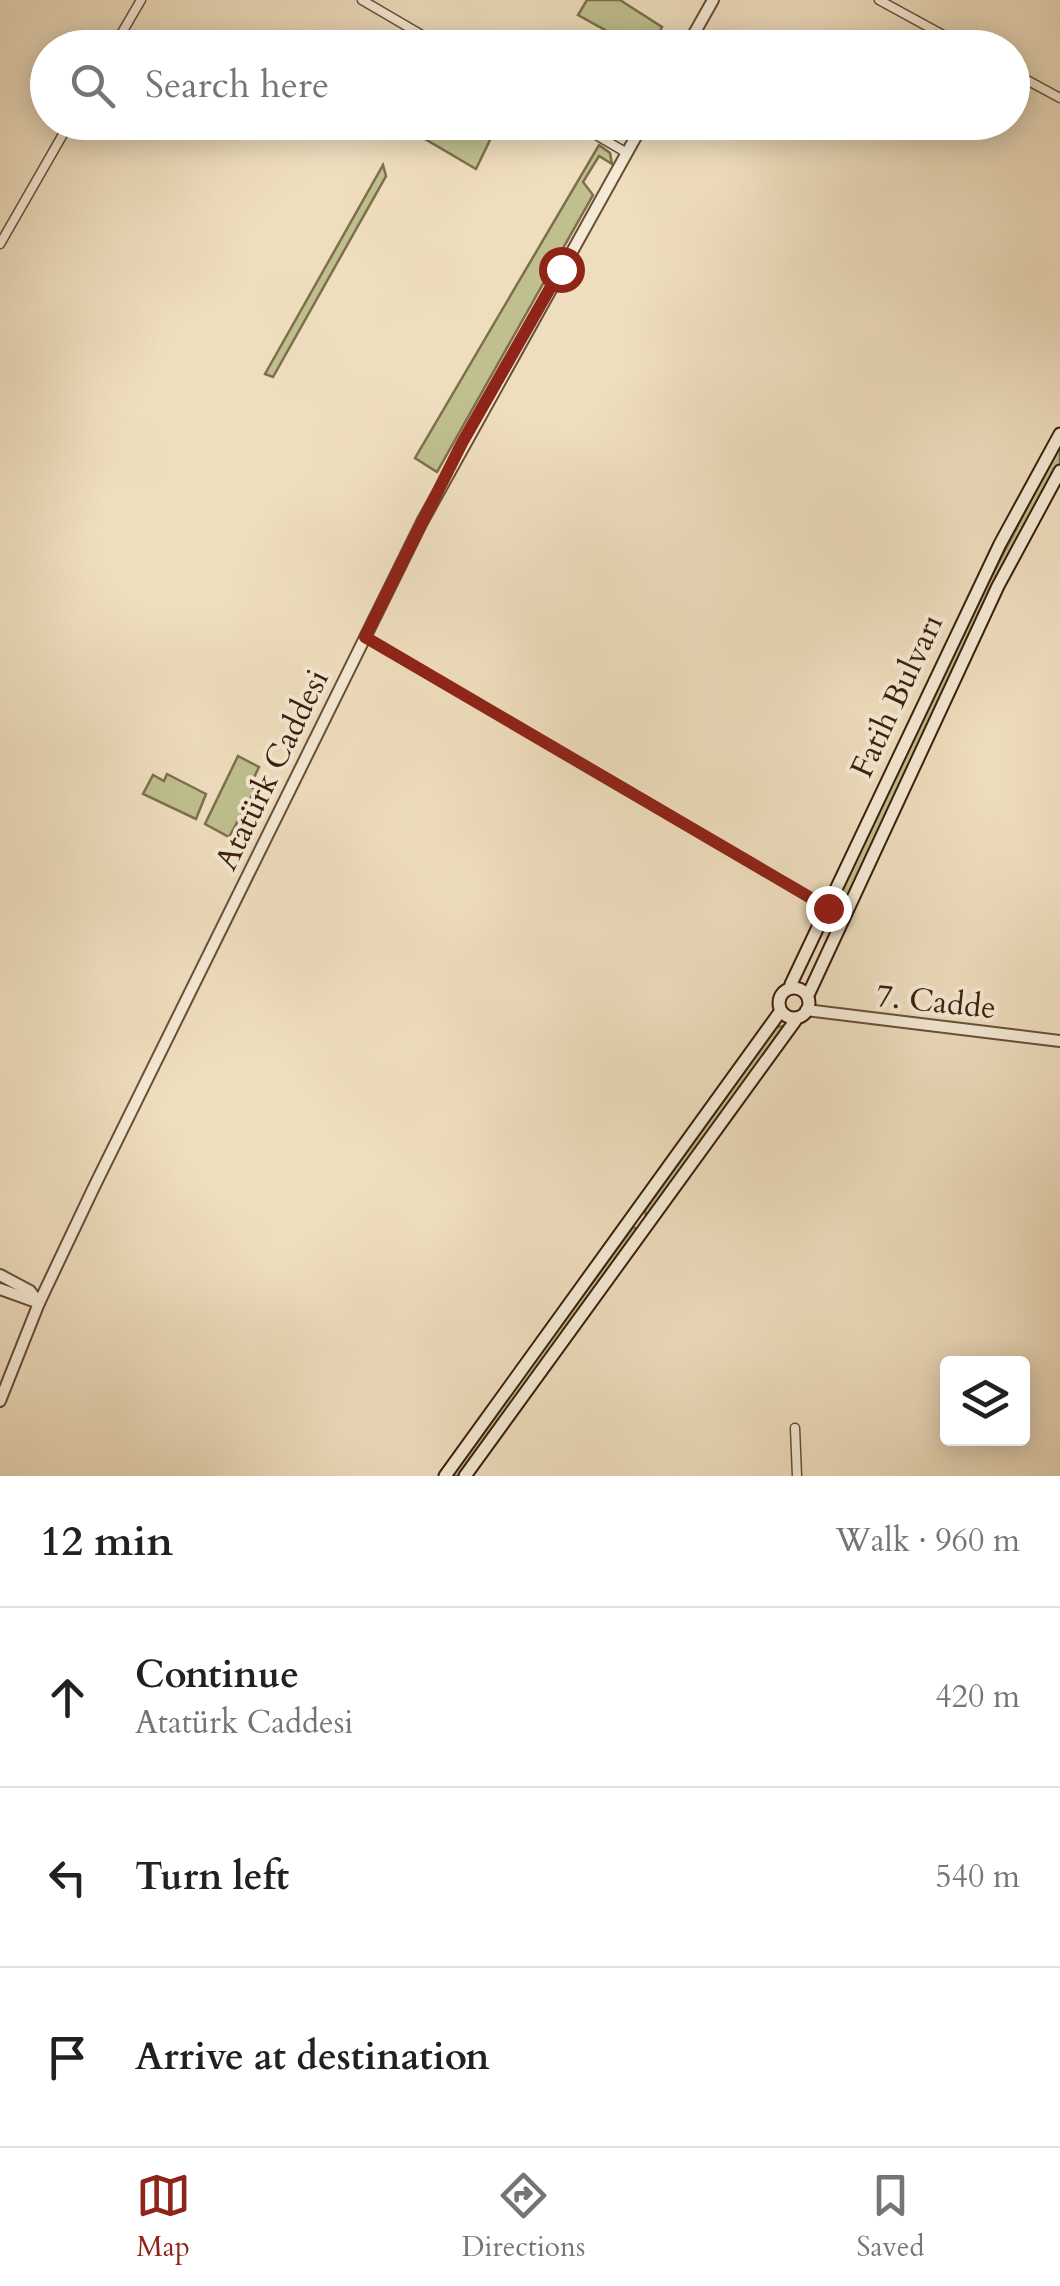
<!DOCTYPE html>
<html lang="en">
<head>
<meta charset="utf-8">
<style>
	body { margin:0; font-family:Cardo,serif; background:#f2f2f2; color:#202124 }
	.controls { position:absolute; right:30px; bottom:30px; display:grid; overflow:hidden; border-radius:10px; box-shadow:0 5px 25px #0003 }
	.controls button { width:90px; height:90px; display:grid; place-items:center; padding:0; border:0; border-bottom:2px solid #e0e0e0; background:#fff; color:#202124; font:50px sans-serif }
	.stop { position:absolute; width:30px; height:30px; margin:-22px; border:8px solid #8f2418; border-radius:50%; background:#fff }
	.stop.end { background:#8f2418; border-color:#fff; box-shadow:0 2px 10px #0008 }
	.list { margin:0; padding:0; list-style:none }
	h2 { display:flex; justify-content:space-between; align-items:center; height:130px; margin:0; padding:0 40px; font-size:42px }
	h2 small { font-size:32px; font-weight:400; color:#757577 }
	.list li { display:grid; grid-template-columns:65px 1fr auto; gap:30px; align-items:center; box-sizing:border-box; height:180px; padding:0 40px; border-top:2px solid #e0e0e0 }
	.list b { display:block; font-size:38px; white-space:nowrap }
	.list p { margin:0; font-size:32px; white-space:nowrap; color:#757577 }
	.list em { font-size:32px; font-style:normal; color:#757577 }
	.icon { flex:none; width:55px; height:55px; fill:none; stroke:currentColor; stroke-width:2; stroke-linecap:round; stroke-linejoin:round }
	.map { position:relative; flex:none; width:1060px; height:1476px; overflow:hidden }
	.search { position:absolute; background:#fff; box-shadow:0 5px 25px #0003; left:30px; right:30px; top:30px; height:110px; display:flex; align-items:center; gap:25px; box-sizing:border-box; padding:0 35px; border-radius:55px; color:#757577; font-size:38px }
	.sheet { height:670px; background:#fff }
	nav { display:flex; justify-content:space-around; align-items:center; box-sizing:border-box; height:140px; border-top:2px solid #e0e0e0; background:#fff; font-size:28px; color:#757577 }
	nav a { display:grid; justify-items:center; gap:5px }
	nav .on { color:#8f2418 }
	.map>svg:first-child { display:block }
	.green { fill:#bfc08e; stroke:#7e6f4c; stroke-width:2.5 }
	.lines { fill:none; stroke-linecap:round; stroke-linejoin:round }
	.minor-casing { stroke:#694e37; stroke-width:11 }
	.tertiary-casing { stroke:#694e37; stroke-width:14 }
	.secondary-casing { stroke:#3c1e0a; stroke-width:15 }
	.minor { stroke:#f5ead5; stroke-width:8 }
	.tertiary { stroke:#f5ead5; stroke-width:10 }
	.secondary { stroke:#f5ead5; stroke-width:11 }
	.route { stroke:#8f2418; stroke-width:12 }
	.labels { text-anchor:middle; dominant-baseline:central; stroke-width:8; stroke-linejoin:round; paint-order:stroke }
	.street-label { font-size:32px; fill:#3c1e0a; stroke:#f5ead5 }
</style>
</head>
<body>
<div class="map">
<svg width="1060" height="1476" viewBox="0 0 1060 1476">
	<rect width="100%" height="100%" fill="#efdebe"/>
	<filter id="stains"><feTurbulence type="fractalNoise" baseFrequency=".002" numOctaves="4"/><feColorMatrix values="0 0 0 0 .2 0 0 0 0 .09 0 0 0 0 .02 0 0 0 .5 -.17"/></filter>
	<radialGradient id="worn" r=".72"><stop offset=".6" stop-color="#630" stop-opacity="0"/><stop offset="1" stop-color="#630" stop-opacity=".3"/></radialGradient>
	<g class="green">
		<polygon points="587,0 620,0 662,27 651,47 620,47 610,42 614,35 578,15"/>
		<polygon points="426,123 486,123 491,138 476,169 425,139"/>
		<polygon points="599,145 610,153 612,164 599,156 583,182 593,195 437,472 415,458"/>
		<polygon points="383,165 386,176 273,377 265,374"/>
		<polygon points="1060,444 1060,464 839,915 833,906 973,612"/>
		<polygon points="238,756 259,767 250,786 255,790 229,837 205,824"/>
		<polygon points="167,774 206,794 196,819 143,794 153,775 164,781"/>
		<polygon points="783,1026 786,1028 650,1219 646,1217 645,1210 776,1027"/>
		<polygon points="633,1227 641,1231 461,1476 451,1476"/>
	</g>
	<g class="lines">
		<defs>
			<g id="minor">
				<polyline points="362,0 444,48"/>
				<polyline points="879,0 967,48"/>
				<polyline points="113,48 141,0"/>
				<polyline points="1012,72 1060,98"/>
				<polyline points="574,122 627,153"/>
				<polyline points="0,244 70,122"/>
				<polyline points="365,637 828,908 837,920 834,928"/>
				<polyline points="795,1428 797,1476"/>
			</g>
			<g id="tertiary">
				<polyline points="686,48 713,0"/>
				<polyline points="806,1010 1060,1041"/>
				<polyline points="0,1275 30,1291 39,1303"/>
				<polyline points="0,1289 39,1303"/>
				<polyline points="0,1401 39,1303 94,1187 422,522 644,122"/>
			</g>
			<g id="secondary">
				<polyline points="791,984 1000,544 1060,434"/>
				<circle cx="794" cy="1003" r="15"/>
				<polyline points="809,993 998,586 1060,471"/>
				<polyline points="445,1476 780,1012"/>
				<polyline points="465,1476 795,1021"/>
			</g>
		</defs>
		<use href="#minor" class="minor-casing"/>
		<use href="#tertiary" class="tertiary-casing"/>
		<use href="#secondary" class="secondary-casing"/>
		<use href="#minor" class="minor"/>
		<use href="#tertiary" class="tertiary"/>
		<use href="#secondary" class="secondary"/>
	</g>
	<g class="lines">
		<polyline class="route" points="561,269 462,443 365,637 828,908"/>
	</g>
	<g class="labels">
		<g class="street-label">
			<text transform="translate(897 696) rotate(-65)">Fatih Bulvarı</text>
			<text transform="translate(272 770) rotate(-64)">Atatürk Caddesi</text>
			<text transform="translate(936 1002) rotate(6)">7. Cadde</text>
		</g>
	</g>
	<rect width="100%" height="100%" filter="url(#stains)"/>
	<rect width="100%" height="100%" fill="url(#worn)"/>
</svg>
<div class="controls">
<button><svg class="icon" aria-label="layers" viewBox="0 0 24 24"><path d="M12 4l9 5-9 5-9-5zM3 14l9 5 9-5"/></svg></button>
</div>
<div class="stop" style="left:561px;top:269px"></div>
<div class="stop end" style="left:828px;top:908px"></div>
<div class="search"><svg class="icon" aria-label="search" viewBox="0 0 24 24"><circle cx="10" cy="10" r="6"/><path d="M15 15l6 6"/></svg>Search here</div>
</div>
<section class="sheet">
<h2>12 min<small>Walk · 960 m</small></h2>
<ul class="list">
<li><svg class="icon" aria-label="ahead" viewBox="0 0 24 24"><path d="M12 20V5M6 11l6-6 6 6"/></svg><div><b>Continue</b><p>Atatürk Caddesi</p></div><em>420 m</em></li>
<li><svg class="icon" aria-label="left" viewBox="0 0 24 24"><path d="M17 20v-9H6M10 6l-5 5 5 5"/></svg><div><b>Turn left</b></div><em>540 m</em></li>
<li><svg class="icon" aria-label="arrive" viewBox="0 0 24 24"><path d="M6 21V4h12l-3 4 3 4H6"/></svg><div><b>Arrive at destination</b></div></li>
</ul>
</section>
<nav>
<a class="on"><svg class="icon" aria-label="map" viewBox="0 0 24 24"><path d="M3 6l6-2 6 2 6-2v14l-6 2-6-2-6 2zM9 4v14M15 6v14"/></svg>Map</a>
<a><svg class="icon" aria-label="directions" viewBox="0 0 24 24"><path d="M12 3l9 9-9 9-9-9zM9 14v-3h6M13 9l2 2-2 2"/></svg>Directions</a>
<a><svg class="icon" aria-label="saved" viewBox="0 0 24 24"><path d="M7 4h10v16l-5-4-5 4z"/></svg>Saved</a>
</nav>
</body>
</html>
